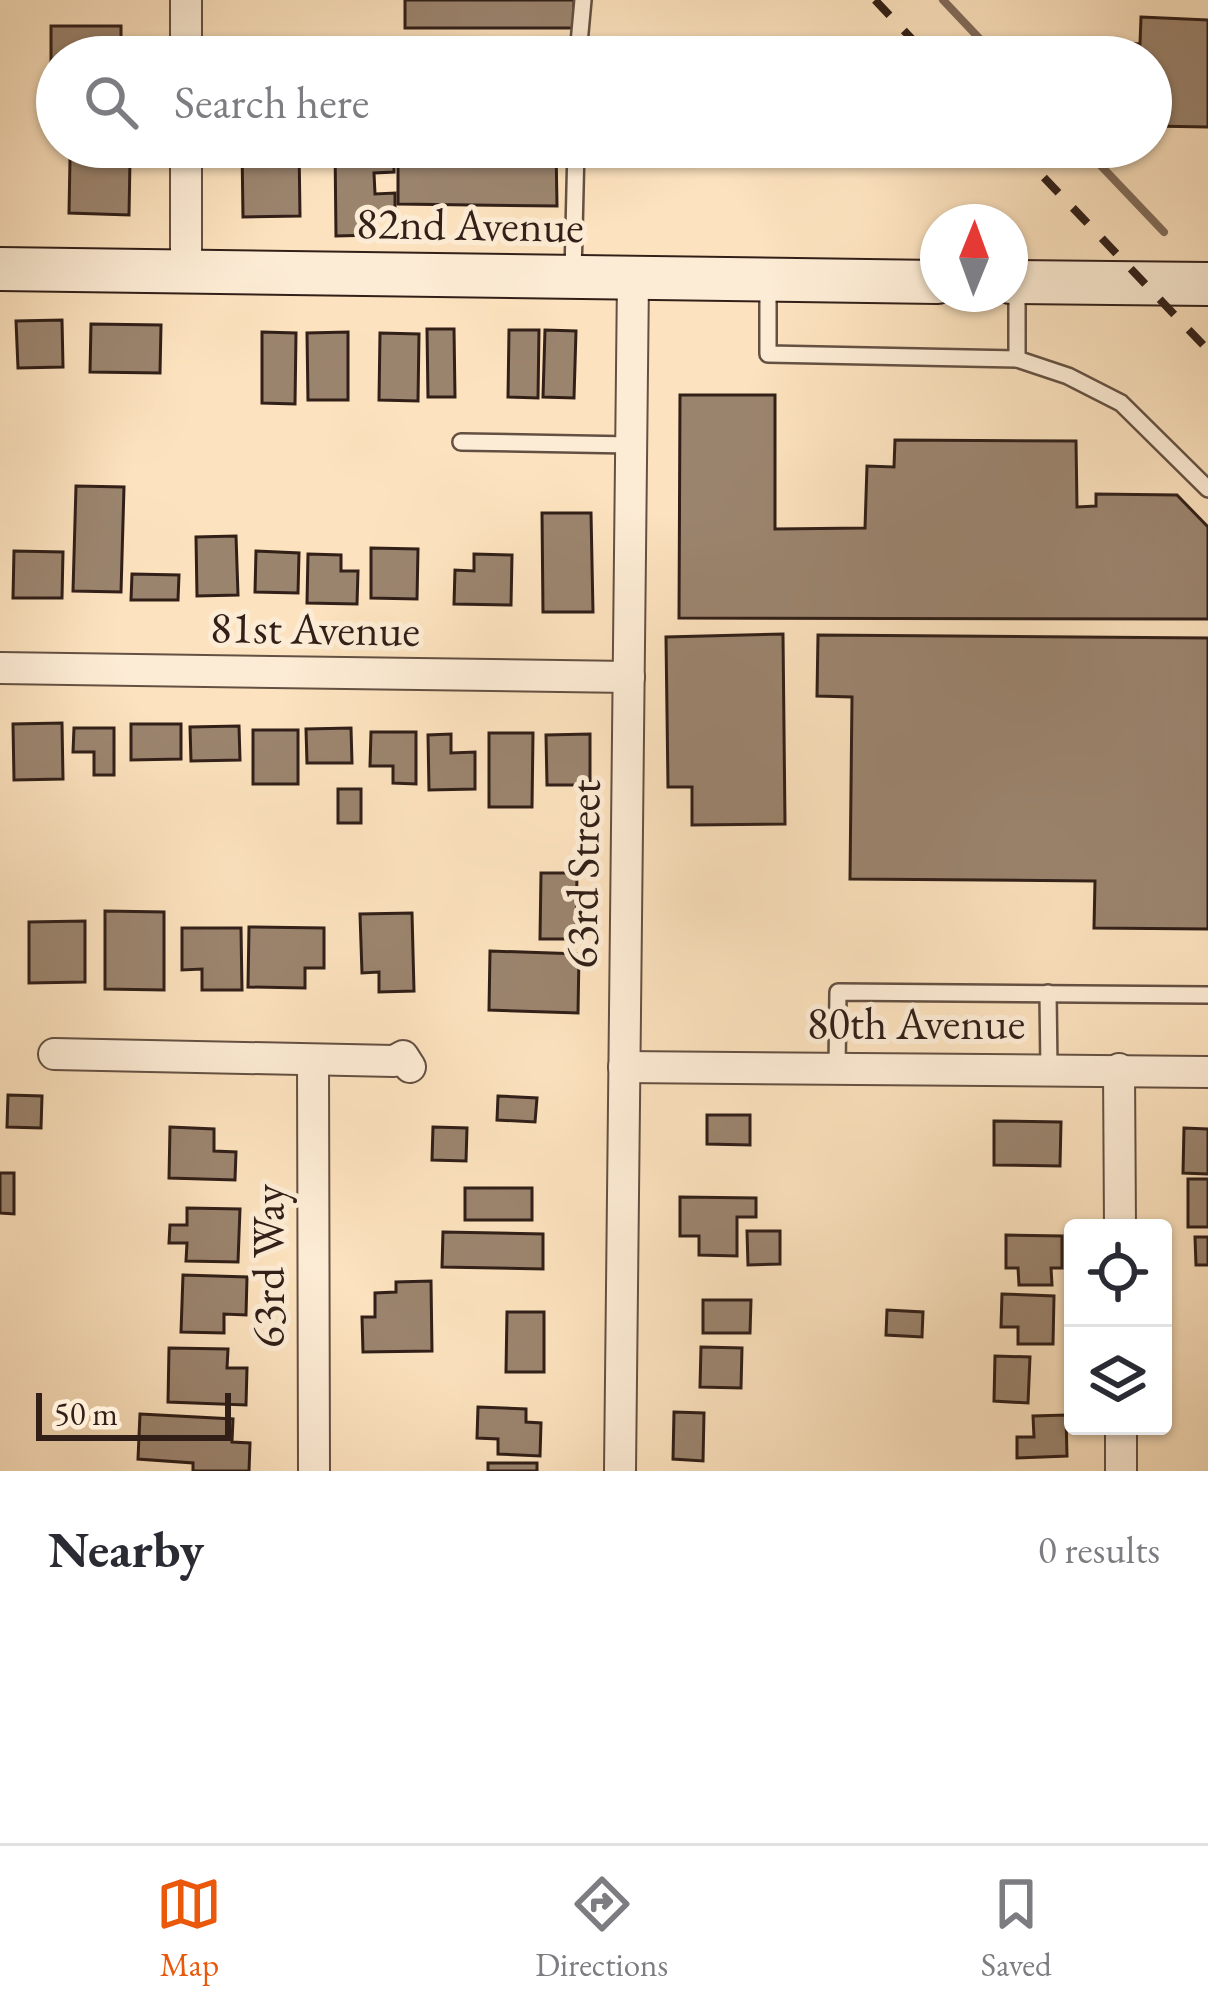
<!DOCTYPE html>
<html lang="en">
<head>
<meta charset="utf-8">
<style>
	body { margin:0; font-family:"EB Garamond",serif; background:#f2f2f3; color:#2b2b33 }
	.controls { position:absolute; right:36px; bottom:36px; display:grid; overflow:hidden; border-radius:12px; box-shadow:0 3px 9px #0004 }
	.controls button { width:108px; height:108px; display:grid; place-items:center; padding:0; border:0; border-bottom:3px solid #e1e1e2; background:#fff; color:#2b2b33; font:60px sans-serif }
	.compass { position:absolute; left:920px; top:204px; width:108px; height:108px; border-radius:50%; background:#fff; box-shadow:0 3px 9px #0004; rotate:1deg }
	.scale { position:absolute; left:36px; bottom:30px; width:195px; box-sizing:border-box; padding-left:12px; border:6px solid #311f18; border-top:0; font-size:33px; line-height:42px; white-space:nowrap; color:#311f18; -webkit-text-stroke:9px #fdecd5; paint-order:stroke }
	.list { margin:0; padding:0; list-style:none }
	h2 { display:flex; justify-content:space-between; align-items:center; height:156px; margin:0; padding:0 48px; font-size:51px }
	h2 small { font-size:39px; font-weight:400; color:#7c7c81 }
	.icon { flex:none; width:66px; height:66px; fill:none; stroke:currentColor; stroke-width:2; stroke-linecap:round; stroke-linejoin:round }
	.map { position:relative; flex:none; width:1208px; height:1471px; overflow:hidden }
	.search { position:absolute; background:#fff; box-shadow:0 3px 9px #0004; left:36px; right:36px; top:36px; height:132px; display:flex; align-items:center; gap:30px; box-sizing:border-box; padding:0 42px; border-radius:66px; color:#7c7c81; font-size:45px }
	.sheet { height:372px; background:#fff }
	nav { display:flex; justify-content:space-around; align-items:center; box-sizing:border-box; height:168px; border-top:3px solid #e1e1e2; background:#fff; font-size:33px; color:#7c7c81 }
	nav a { display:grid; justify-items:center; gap:6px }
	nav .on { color:#ea580c }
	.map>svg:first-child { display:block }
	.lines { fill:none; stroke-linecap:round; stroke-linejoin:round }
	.stream { stroke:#816c5a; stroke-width:8 }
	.building { fill:#9b846e; stroke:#311f18; stroke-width:3 }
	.lane-casing { stroke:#645042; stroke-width:20 }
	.street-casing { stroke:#645042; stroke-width:34 }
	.secondary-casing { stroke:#311f18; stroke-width:46 }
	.lane { stroke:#fdecd5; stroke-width:15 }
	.street { stroke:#fdecd5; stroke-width:30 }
	.secondary { stroke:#fdecd5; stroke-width:42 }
	.rail { stroke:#311f18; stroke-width:8; stroke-dasharray:21 21; stroke-linecap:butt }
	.labels { text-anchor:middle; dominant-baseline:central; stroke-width:10; stroke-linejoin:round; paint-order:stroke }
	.street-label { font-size:45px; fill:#311f18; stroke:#fdecd5 }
</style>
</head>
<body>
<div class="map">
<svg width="1208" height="1471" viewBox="0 0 1208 1471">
	<rect width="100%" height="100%" fill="#fce2be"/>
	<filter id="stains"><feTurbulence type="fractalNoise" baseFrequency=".00167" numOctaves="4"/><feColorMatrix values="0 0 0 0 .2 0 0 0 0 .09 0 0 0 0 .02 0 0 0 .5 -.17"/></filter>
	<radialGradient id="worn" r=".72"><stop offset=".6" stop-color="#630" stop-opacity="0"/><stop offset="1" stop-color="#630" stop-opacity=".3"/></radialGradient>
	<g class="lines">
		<g class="stream">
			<polyline points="943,0 997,57"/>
			<polyline points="1083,147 1164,232"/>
		</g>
	</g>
	<g class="building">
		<rect x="405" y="0" width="169" height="28"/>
		<polygon points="1141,17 1208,20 1208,127 1151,126 1151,57 1072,57 1073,40 1140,44"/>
		<polygon points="51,26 121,26 121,57 57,57 57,72 51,72"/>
		<polygon points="242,147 299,147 300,216 243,217"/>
		<polygon points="335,147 394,147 394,172 374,173 375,194 395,193 395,214 375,214 375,235 336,236"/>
		<polygon points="410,147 556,147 557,206 398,204 398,154 410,153"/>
		<polygon points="70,159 130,160 129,215 69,213"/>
		<polygon points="62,320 63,367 18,368 16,321"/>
		<polygon points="91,324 161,325 160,373 90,372"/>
		<polygon points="427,329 454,329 455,397 428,397"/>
		<polygon points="509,330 539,330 538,398 508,397"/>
		<polygon points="545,330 576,331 574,398 543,397"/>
		<polygon points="262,332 296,333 295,404 262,403"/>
		<polygon points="348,332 348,400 308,400 307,333"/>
		<polygon points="380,333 419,334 418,401 379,400"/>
		<polygon points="680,395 775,395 775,529 865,528 867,466 894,467 895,440 1076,441 1077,507 1096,506 1096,494 1177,495 1208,527 1208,619 679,618"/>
		<polygon points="76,486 124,487 121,592 73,591"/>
		<polygon points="542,513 591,513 593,612 543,612"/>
		<polygon points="236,536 238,595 197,596 196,537"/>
		<polygon points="371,548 418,549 417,599 371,598"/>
		<polygon points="14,551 63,552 62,598 13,598"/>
		<polygon points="256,551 299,553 298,593 255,592"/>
		<polygon points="308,554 341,555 341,571 358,571 357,604 307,603"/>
		<polygon points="474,554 512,555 511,605 454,604 455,570 474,571"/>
		<polygon points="132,574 179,575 178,600 131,600"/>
		<polygon points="783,634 785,824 692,825 692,787 668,787 666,637"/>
		<polygon points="818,635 1208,638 1208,929 1094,928 1095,881 850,879 852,697 817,696"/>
		<polygon points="62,723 63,779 14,780 13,724"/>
		<polygon points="131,724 181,724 181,759 131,760"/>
		<polygon points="239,726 240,760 191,761 190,727"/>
		<polygon points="74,728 114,728 114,775 94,775 94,752 73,752"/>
		<polygon points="351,728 352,763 307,763 306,729"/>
		<rect x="253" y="730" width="45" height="54"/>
		<polygon points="371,732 416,732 416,784 393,783 393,766 370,766"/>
		<polygon points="489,733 533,733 532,807 489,807"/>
		<polygon points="451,734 451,753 475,752 475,789 429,790 428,735"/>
		<polygon points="590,734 590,785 547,785 546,735"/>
		<rect x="338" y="789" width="23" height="34"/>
		<polygon points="541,873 577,873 576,939 540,939"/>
		<polygon points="105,911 164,912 164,990 105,989"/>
		<polygon points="412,913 414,991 379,992 379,972 362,973 360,914"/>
		<polygon points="85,921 85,982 29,983 29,922"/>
		<polygon points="249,927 324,928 324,968 305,968 305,988 248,987"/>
		<polygon points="182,928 241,928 242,990 202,990 202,969 182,970"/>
		<polygon points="490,951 579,954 578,1013 489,1010"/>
		<polygon points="8,1095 42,1096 41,1128 7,1127"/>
		<polygon points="498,1096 537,1098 535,1122 497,1120"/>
		<polygon points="707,1115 750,1115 750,1145 707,1144"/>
		<polygon points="994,1121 1061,1122 1060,1166 994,1165"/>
		<polygon points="170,1127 214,1129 214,1151 236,1152 235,1180 169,1178"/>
		<polygon points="433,1127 467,1128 466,1161 432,1160"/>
		<polygon points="1184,1128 1208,1129 1208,1174 1183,1173"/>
		<polygon points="0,1173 14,1173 14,1214 0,1213"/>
		<rect x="1188" y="1179" width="20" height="48"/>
		<rect x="465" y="1188" width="67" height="32"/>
		<polygon points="680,1197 756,1198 756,1217 737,1217 737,1256 699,1255 699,1236 680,1236"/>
		<polygon points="187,1208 240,1209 238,1262 186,1261 187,1243 169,1243 170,1225 187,1225"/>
		<polygon points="747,1231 780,1231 780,1264 748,1265"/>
		<polygon points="443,1232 543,1234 543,1269 442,1267"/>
		<polygon points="1006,1235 1062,1236 1062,1268 1051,1268 1052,1285 1019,1285 1018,1268 1006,1268"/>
		<polygon points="1195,1237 1208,1237 1208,1265 1196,1265"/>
		<polygon points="183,1275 247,1277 246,1315 224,1314 224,1333 181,1332"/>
		<polygon points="431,1281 432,1351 363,1352 362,1317 375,1317 375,1293 396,1292 396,1282"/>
		<polygon points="1002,1294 1054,1296 1053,1344 1018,1344 1018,1327 1001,1327"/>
		<polygon points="703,1300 751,1300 750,1333 703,1333"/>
		<polygon points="887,1310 923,1312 922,1337 886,1335"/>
		<polygon points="507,1312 544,1312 544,1372 506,1372"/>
		<polygon points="701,1347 742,1348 741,1388 700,1387"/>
		<polygon points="169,1348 228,1349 227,1368 247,1368 246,1405 168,1402"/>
		<polygon points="995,1356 1030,1357 1028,1403 994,1401"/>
		<polygon points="478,1407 526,1409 526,1422 541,1423 540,1456 498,1454 498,1439 477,1438"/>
		<polygon points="674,1412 704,1413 703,1461 673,1459"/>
		<polygon points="140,1414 233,1419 232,1442 250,1443 249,1471 193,1471 193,1463 138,1459"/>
		<polygon points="1066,1415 1067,1456 1017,1458 1017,1437 1034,1437 1033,1416"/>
		<rect x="488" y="1463" width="49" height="8"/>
	</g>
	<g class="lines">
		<defs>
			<g id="lane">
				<polyline points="433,50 579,49"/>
				<polyline points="578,54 583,0"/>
				<polyline points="573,274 576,147"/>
				<polyline points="768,283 768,354 1017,359 1017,283"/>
				<polyline points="1017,359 1068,376 1121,403 1208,489"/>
				<polyline points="461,442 631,445"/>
				<polyline points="1048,993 1049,1069"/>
				<polyline points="837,1068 838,992 1208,995"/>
			</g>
			<g id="street">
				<polyline points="186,0 186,57"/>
				<polyline points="186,271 186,147"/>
				<polyline points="0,668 629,677"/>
				<polyline points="54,1054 394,1061 403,1056 410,1067"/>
				<polyline points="313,1060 314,1471"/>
				<polyline points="624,1067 1208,1072"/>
				<polyline points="1119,1069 1120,1228"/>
				<polyline points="1121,1426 1121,1471"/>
				<polyline points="620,1471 633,278"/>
			</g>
			<g id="secondary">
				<polyline points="0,269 938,282"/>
				<polyline points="1010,282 1208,284"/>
			</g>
		</defs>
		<use href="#lane" class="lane-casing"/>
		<use href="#street" class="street-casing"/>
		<use href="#secondary" class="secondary-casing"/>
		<use href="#lane" class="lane"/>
		<use href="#street" class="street"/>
		<use href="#secondary" class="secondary"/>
		<g class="rail">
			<polyline points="875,0 929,57"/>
			<polyline points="1015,147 1208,350"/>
		</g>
	</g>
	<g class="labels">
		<g class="street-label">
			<text transform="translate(470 224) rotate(1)">82nd Avenue</text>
			<text transform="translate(315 628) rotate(1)">81st Avenue</text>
			<text transform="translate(582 874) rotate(-89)">63rd Street</text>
			<text x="916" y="1023">80th Avenue</text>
			<text transform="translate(268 1266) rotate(-90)">63rd Way</text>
		</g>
	</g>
	<rect width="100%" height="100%" filter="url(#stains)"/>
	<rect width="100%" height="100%" fill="url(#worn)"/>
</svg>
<div class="controls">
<button><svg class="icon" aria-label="locate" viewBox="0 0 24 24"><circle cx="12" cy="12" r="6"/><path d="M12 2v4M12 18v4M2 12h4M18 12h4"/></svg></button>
<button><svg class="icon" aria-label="layers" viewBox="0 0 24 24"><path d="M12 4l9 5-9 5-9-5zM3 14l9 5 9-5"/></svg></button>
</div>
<svg class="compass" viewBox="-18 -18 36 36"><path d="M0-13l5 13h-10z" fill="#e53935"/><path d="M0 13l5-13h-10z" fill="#7c7c81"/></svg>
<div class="scale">50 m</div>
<div class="search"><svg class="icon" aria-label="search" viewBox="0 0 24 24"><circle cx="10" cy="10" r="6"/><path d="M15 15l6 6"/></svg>Search here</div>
</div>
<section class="sheet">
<h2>Nearby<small>0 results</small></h2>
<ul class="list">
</ul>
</section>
<nav>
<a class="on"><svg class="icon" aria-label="map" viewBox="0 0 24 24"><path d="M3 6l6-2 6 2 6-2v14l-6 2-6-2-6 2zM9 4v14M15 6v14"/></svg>Map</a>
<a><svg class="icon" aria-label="directions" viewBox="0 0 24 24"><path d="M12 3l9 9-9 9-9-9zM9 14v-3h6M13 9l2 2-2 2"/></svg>Directions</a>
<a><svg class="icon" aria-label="saved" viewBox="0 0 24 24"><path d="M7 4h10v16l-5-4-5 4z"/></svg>Saved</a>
</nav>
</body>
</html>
